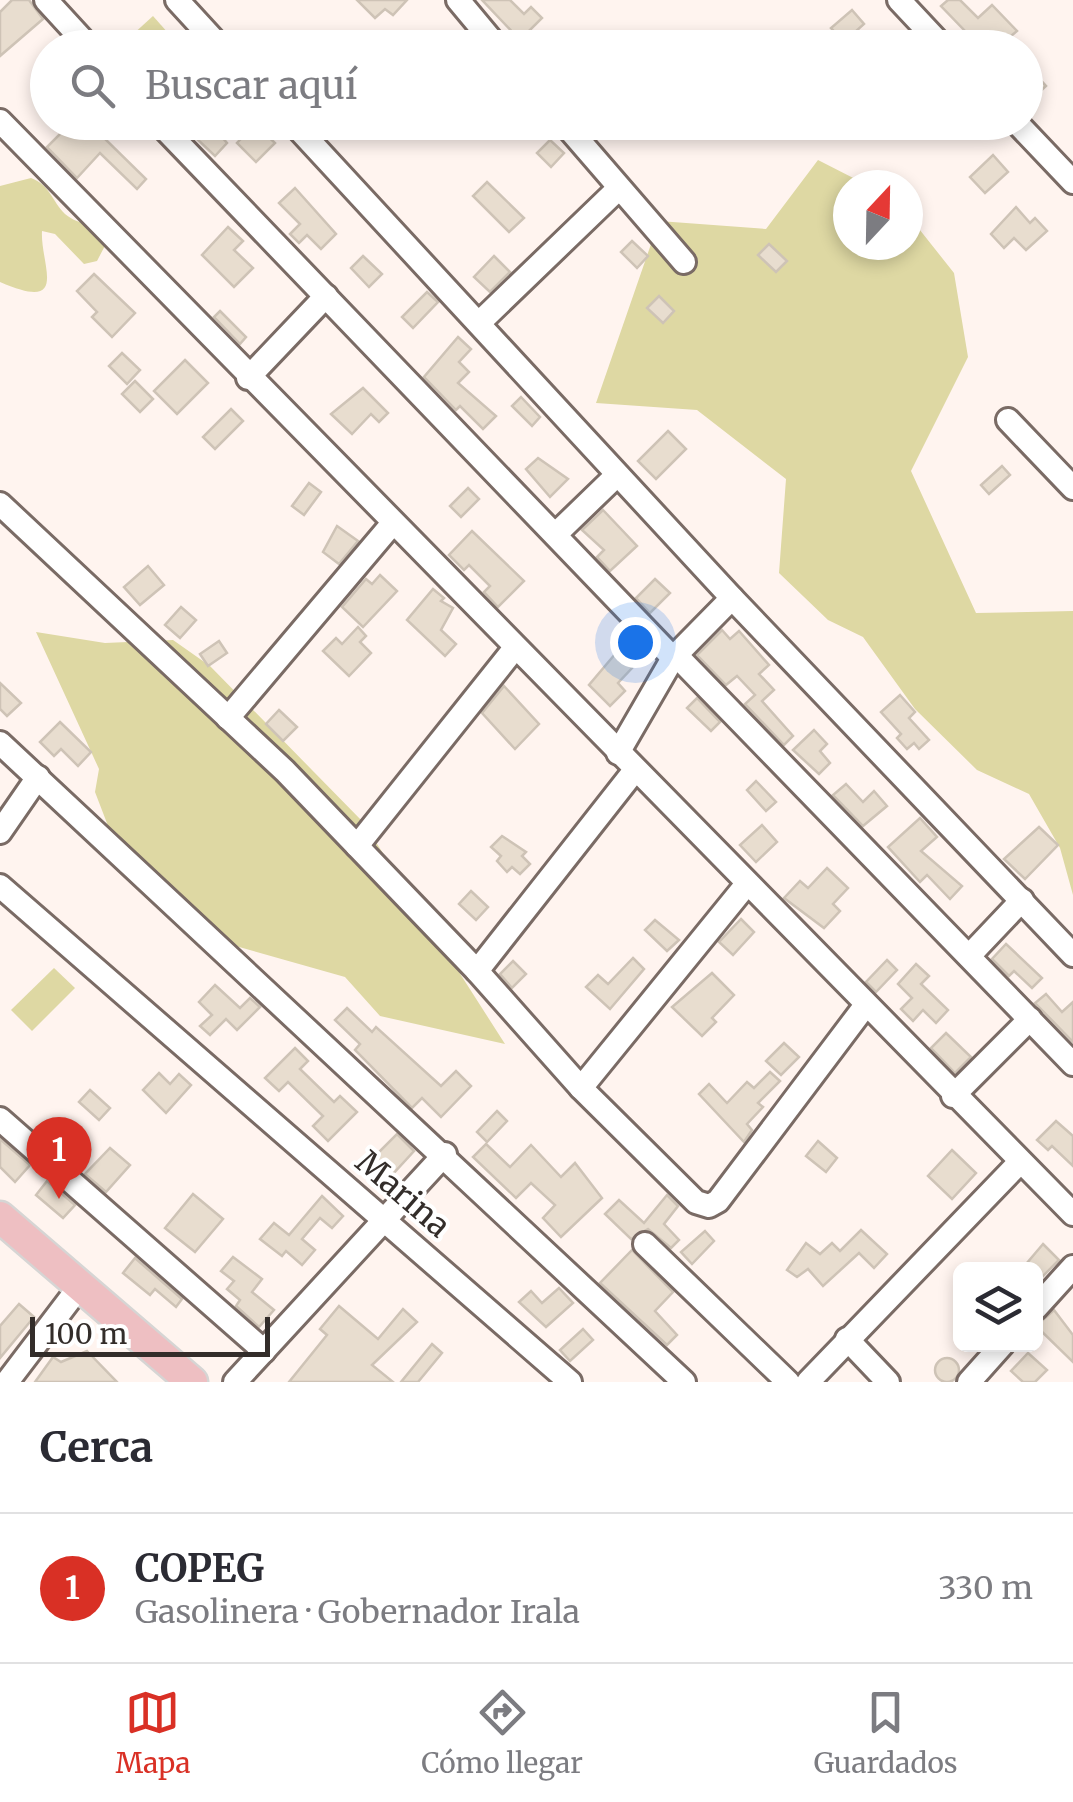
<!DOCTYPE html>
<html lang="es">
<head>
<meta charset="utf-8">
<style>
	body { margin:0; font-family:Merriweather,serif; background:#f7f7f7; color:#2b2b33 }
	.controls { position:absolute; right:30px; bottom:30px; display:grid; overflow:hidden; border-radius:15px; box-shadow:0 5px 15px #0003 }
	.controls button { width:90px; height:90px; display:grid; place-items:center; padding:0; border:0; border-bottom:2px solid #e1e1e2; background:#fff; color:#2b2b33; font:50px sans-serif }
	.compass { position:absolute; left:833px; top:170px; width:90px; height:90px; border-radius:50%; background:#fff; box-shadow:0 5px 15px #0003; rotate:22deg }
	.scale { position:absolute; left:30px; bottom:25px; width:240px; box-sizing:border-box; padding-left:10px; border:5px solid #332d2a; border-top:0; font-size:28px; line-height:35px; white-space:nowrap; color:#332d2a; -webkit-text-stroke:8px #fff; paint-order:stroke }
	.you { position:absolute; left:635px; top:642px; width:35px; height:35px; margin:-25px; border:8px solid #fff; border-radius:50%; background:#1a73e8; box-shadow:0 0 0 15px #1a73e833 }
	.badge { display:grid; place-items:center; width:65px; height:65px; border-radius:50%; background:#d93025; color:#fff; font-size:32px; font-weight:700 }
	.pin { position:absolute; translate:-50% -82px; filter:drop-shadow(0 2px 5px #0008) }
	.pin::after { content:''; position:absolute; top:52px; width:35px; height:30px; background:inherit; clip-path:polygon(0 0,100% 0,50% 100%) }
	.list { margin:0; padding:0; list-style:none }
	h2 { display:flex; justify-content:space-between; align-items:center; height:130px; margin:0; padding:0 40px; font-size:42px }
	h2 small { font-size:32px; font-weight:400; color:#7c7c81 }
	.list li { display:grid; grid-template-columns:65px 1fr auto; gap:30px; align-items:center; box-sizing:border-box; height:150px; padding:0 40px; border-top:2px solid #e1e1e2 }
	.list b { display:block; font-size:38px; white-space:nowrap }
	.list p { margin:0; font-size:32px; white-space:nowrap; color:#7c7c81 }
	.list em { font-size:32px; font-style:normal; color:#7c7c81 }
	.icon { flex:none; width:55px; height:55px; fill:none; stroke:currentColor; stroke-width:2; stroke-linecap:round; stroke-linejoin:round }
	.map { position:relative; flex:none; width:1073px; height:1382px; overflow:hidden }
	.search { position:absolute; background:#fff; box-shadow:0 5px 15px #0003; left:30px; right:30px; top:30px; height:110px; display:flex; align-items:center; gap:25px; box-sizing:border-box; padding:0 35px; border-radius:55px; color:#7c7c81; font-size:38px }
	.sheet { height:280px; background:#fff }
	nav { display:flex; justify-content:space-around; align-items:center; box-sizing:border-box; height:140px; border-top:2px solid #e1e1e2; background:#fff; font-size:28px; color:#7c7c81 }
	nav a { display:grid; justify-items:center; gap:5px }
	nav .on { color:#d93025 }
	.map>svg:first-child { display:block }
	.green { fill:#ded8a3 }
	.building { fill:#e8ddcf; stroke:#cec3b6; stroke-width:2.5 }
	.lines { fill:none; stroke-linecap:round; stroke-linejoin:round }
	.minor-casing { stroke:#7a6b65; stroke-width:28 }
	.major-casing { stroke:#d6d5d4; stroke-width:35 }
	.minor { stroke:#fff; stroke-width:22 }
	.major { stroke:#eebfc2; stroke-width:30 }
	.labels { text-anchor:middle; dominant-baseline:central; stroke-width:8; stroke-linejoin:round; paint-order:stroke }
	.street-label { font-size:32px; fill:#332d2a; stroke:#fff }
</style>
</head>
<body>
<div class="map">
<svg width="1073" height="1382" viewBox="0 0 1073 1382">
	<rect width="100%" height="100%" fill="#fff4ef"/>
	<g class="green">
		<polygon points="153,16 176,42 170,47 119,47"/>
		<polygon points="818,160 867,185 848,185 848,245 908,245 908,215 954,273 968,357 911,471 976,613 1073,611 1073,895 1060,848 1029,794 977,770 915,709 863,637 828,620 779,573 786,479 697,410 596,403 659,221 766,229"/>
		<path d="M31,178C50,185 52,201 65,214C79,226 97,223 109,238L97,261L84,264L55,234L42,231C40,265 71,313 0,282V186Z"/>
		<polygon points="36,632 105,643 173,640 210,666 363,822 505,1044 380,1016 345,977 204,937 128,878 95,792 99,769"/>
		<polygon points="54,968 75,988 32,1031 11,1010"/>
	</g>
	<g class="building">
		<polygon points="12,0 29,0 43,19 0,56 0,12"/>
		<polygon points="357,0 407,0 393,15 385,9 375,18"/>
		<polygon points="482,0 510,0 524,14 531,7 542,18 520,40"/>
		<polygon points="948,0 960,0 978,18 992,5 1017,31 997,48 985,39 971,48 960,36 965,31 941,6"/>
		<polygon points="852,10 864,24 844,42 831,28"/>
		<polygon points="1026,64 1046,86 1031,100 1026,93"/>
		<polygon points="72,122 118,122 103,137 146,179 137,189 100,153 77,178 47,147"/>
		<polygon points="179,122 209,122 227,143 215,156"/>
		<polygon points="255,124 275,143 256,162 237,143"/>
		<polygon points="550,140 564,153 551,167 537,153"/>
		<polygon points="993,155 1008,172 985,193 970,177"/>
		<polygon points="487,182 524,218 509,232 473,196"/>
		<polygon points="295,188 336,234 321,249 307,235 299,243 290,234 300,224 279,203"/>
		<polygon points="1016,207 1030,223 1035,218 1047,231 1026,250 1014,238 1004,248 991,234"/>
		<polygon points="228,227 243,241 234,250 253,268 234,287 202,255"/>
		<polygon points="632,241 648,256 637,268 621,252"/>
		<polygon points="769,244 787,261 776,272 758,255"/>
		<polygon points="363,256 382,274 369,287 351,268"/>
		<polygon points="494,256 510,272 490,292 474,277"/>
		<polygon points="94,274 135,313 112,337 92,317 97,312 77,291"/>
		<polygon points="427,292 438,302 413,328 402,317"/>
		<polygon points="659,296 674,311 663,323 647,308"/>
		<polygon points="220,311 246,337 240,344 214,317"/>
		<polygon points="458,337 471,349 459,362 469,372 458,383 496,416 483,429 460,406 456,410 424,377"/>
		<polygon points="122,353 140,370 127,384 109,366"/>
		<polygon points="185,360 208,383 177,414 154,391"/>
		<polygon points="135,381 153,399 140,412 122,394"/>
		<polygon points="363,388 388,413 379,422 371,414 352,434 331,414"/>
		<polygon points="521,397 540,417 532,426 512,406"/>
		<polygon points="231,409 243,421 215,449 203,437"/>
		<polygon points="668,431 686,449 656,479 638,461"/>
		<polygon points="538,458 568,479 550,497 526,469"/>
		<polygon points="1002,466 1010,475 989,494 981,485"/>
		<polygon points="309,483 321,492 304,515 292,506"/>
		<polygon points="468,488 479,499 461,517 450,506"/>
		<polygon points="603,510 637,546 610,571 597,557 604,550 582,530"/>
		<polygon points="337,526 358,541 339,564 323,552"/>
		<polygon points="472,531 524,581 498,607 484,592 490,586 469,565 464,570 449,555"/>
		<polygon points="148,566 164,585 140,605 124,587"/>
		<polygon points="380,575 397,591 363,627 342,607 366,579 372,584"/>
		<polygon points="655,579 670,593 650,613 636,598"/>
		<polygon points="433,589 444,598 441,601 453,608 441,630 456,644 445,656 407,620"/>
		<polygon points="181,607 196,620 180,638 165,625"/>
		<polygon points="358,627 366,636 360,642 371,653 349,676 323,651 336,638 342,644"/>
		<polygon points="722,630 730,639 739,631 769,665 759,674 774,690 762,701 793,736 784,745 745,704 755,695 737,676 726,685 697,655"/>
		<polygon points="219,641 227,653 208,666 200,654"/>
		<polygon points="616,653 632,668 618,683 625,691 610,706 589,685"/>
		<polygon points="0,683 21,703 7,716 0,709"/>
		<polygon points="504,686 539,724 515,749 482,713"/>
		<polygon points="900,695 915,712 909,718 929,740 919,749 914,743 907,749 897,738 901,734 881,712"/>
		<polygon points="697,698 720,722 711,731 687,708"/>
		<polygon points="279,710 297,727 283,741 266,724"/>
		<polygon points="60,722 91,752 78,766 61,749 54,756 40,742"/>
		<polygon points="814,730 827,744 820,751 830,763 819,774 793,750"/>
		<polygon points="756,781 776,802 766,811 747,790"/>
		<polygon points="846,784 863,802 874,791 887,806 863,826 833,795"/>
		<polygon points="920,818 937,837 921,851 962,886 950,899 927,875 920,882 888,847"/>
		<polygon points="762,825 777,842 756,862 740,845"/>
		<polygon points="1039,827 1058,845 1025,879 1004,859"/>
		<polygon points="502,836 526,852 522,856 530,864 520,874 512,867 507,872 497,861 501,856 491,847"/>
		<polygon points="827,868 848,888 833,904 840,911 824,928 784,898 800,881 808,888"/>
		<polygon points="471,891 488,907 476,920 459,904"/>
		<polygon points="741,919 754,932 733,955 719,942"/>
		<polygon points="655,920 679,940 667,951 645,930"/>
		<polygon points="1006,944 1042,978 1032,988 1014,971 1009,976 992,959"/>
		<polygon points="633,958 644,969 610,1009 586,987 598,975 608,984"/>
		<polygon points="887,960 897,970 876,992 866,982"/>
		<polygon points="513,961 526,974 512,988 500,974"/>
		<polygon points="916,964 929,976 921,984 948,1010 936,1023 923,1010 913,1021 901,1009 912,998 898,984"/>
		<polygon points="712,973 734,995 712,1018 716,1022 702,1036 672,1007"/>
		<polygon points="215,985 240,1008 250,998 260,1007 237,1030 226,1019 210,1035 200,1026 212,1015 199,1002"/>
		<polygon points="1046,994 1062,1012 1073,1002 1073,1042 1035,1003"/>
		<polygon points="347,1008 372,1032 376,1027 441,1086 456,1071 471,1086 441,1117 422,1098 412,1108 355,1050 360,1044 335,1020"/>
		<polygon points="946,1033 971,1057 955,1073 931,1048"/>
		<polygon points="784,1043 799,1057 781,1075 766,1061"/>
		<polygon points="295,1048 308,1061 300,1069 334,1102 340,1096 357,1112 328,1141 313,1126 323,1116 288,1082 279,1091 265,1078"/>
		<polygon points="770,1072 780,1081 758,1103 763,1107 747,1124 752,1130 744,1142 699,1094 709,1084 727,1103 747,1082 754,1088"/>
		<polygon points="159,1073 170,1084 179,1074 191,1085 166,1113 143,1090"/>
		<polygon points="90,1090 110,1108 99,1120 79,1102"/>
		<polygon points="497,1111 507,1121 487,1142 477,1132"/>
		<polygon points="1056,1121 1073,1136 1073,1166 1052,1146 1048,1150 1037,1140"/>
		<polygon points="397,1134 414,1151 381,1187 362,1169"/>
		<polygon points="0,1139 30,1165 15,1182 0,1167"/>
		<polygon points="818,1141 837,1158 826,1172 806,1156"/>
		<polygon points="486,1144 510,1167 531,1145 561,1177 575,1163 602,1198 561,1237 543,1218 555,1205 531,1183 516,1198 473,1157"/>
		<polygon points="110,1148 130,1165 106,1192 85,1174"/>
		<polygon points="952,1150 976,1173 952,1199 928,1176"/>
		<polygon points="47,1181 75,1205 63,1218 36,1195"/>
		<polygon points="193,1194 223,1219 195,1252 165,1228"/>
		<polygon points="667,1195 678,1206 664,1224 679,1240 671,1248 648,1229 631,1239 605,1214 619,1200 644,1223"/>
		<polygon points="322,1196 343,1216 332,1228 320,1218 302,1239 315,1250 302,1265 286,1251 282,1256 260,1239 274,1223 289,1235"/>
		<polygon points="861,1230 887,1254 874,1268 859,1253 823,1286 808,1269 797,1277 787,1270 806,1243 820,1254 832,1243 840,1251"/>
		<polygon points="705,1231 714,1241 692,1264 681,1252"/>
		<polygon points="1043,1244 1059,1260 1036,1283 1036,1270 1021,1270"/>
		<polygon points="632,1250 673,1292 655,1311 677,1335 667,1345 600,1283"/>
		<polygon points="233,1257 262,1279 252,1292 274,1310 259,1327 236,1306 240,1300 227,1289 234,1281 221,1271"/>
		<polygon points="135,1258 182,1299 176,1307 155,1289 150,1295 123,1273"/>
		<polygon points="559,1288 573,1303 546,1327 519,1302 531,1291 542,1303"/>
		<polygon points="19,1304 34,1317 0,1358 0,1326"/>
		<polygon points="339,1306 378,1339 403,1309 417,1322 372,1365 393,1382 289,1382 327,1335 320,1329"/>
		<polygon points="1054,1310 1073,1335 1073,1362 1036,1326"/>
		<polygon points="583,1329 593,1340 570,1361 560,1350"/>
		<polygon points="432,1344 442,1353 418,1382 401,1382"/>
		<polygon points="87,1351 117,1382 35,1382 53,1357 61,1362"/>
		<polygon points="1028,1353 1047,1370 1035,1382 1023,1382 1011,1371"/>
		<circle cx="947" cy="1370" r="12"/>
	</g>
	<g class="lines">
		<defs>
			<g id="minor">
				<polyline points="46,0 90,48"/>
				<polyline points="177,0 221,48"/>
				<polyline points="458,0 498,48"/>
				<polyline points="899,0 944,48"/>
				<polyline points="0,121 1073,1214"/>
				<polyline points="158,122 673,658"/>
				<polyline points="292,122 732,598 1073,955"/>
				<polyline points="563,122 684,262"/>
				<polyline points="1016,122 1073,182"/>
				<polyline points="479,323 619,188"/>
				<polyline points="248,378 326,296"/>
				<polyline points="1008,420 1073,488"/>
				<polyline points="0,504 285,771 477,971 581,1088 696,1202 709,1206 718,1201 865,1006"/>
				<polyline points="556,534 617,475"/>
				<polyline points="676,655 1073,1064"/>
				<polyline points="228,718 392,524"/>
				<polyline points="0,743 684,1382"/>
				<polyline points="618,753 673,658 732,598"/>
				<polyline points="0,832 38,777"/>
				<polyline points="357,846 514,649"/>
				<polyline points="0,886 570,1382"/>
				<polyline points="969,956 1022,900"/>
				<polyline points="477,971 635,770"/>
				<polyline points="581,1088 746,885"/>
				<polyline points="953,1096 1030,1019"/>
				<polyline points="0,1119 264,1351"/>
				<polyline points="645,1244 788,1382"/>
				<polyline points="1036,1308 1073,1267"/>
				<polyline points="847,1339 888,1382"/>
				<polyline points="7,1382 80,1286"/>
				<polyline points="235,1382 445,1154"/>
				<polyline points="808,1382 1019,1163"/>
				<polyline points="969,1382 1003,1344"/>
			</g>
			<polyline id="major" points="0,1217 192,1382"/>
		</defs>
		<use href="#minor" class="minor-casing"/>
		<use href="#major" class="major-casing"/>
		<use href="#minor" class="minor"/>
		<use href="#major" class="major"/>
	</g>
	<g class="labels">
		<g class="street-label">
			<text transform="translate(403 1194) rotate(41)">Marina</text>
		</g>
	</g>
</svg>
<div class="controls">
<button><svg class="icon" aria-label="layers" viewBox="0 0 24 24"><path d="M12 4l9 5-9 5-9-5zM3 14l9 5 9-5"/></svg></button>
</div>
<svg class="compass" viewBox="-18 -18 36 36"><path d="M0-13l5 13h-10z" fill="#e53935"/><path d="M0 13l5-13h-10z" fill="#7c7c81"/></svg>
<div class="scale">100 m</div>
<div class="you"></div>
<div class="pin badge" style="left:59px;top:1199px">1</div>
<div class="search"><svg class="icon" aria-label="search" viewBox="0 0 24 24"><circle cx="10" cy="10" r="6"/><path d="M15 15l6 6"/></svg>Buscar aquí</div>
</div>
<section class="sheet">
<h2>Cerca<small></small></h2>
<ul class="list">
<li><span class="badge">1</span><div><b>COPEG</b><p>Gasolinera · Gobernador Irala</p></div><em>330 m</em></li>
</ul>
</section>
<nav>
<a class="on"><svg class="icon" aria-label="map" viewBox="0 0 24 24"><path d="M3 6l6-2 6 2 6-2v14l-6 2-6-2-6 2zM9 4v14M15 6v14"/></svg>Mapa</a>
<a><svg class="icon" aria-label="directions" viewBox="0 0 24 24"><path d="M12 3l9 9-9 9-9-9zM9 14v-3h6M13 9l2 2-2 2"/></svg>Cómo llegar</a>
<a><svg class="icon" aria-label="saved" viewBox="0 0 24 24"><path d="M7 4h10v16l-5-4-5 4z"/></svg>Guardados</a>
</nav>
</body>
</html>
